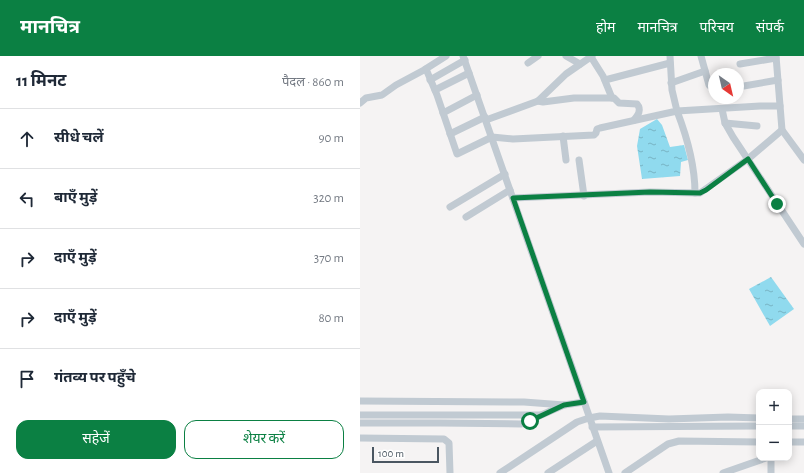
<!DOCTYPE html>
<html lang="hi">
<head>
<meta charset="utf-8">
<style>
	body { margin:0; font-family:"Alegreya Sans","Noto Sans Devanagari",sans-serif; background:#f2f2f3; color:#1f2937 }
	.controls { position:absolute; right:12px; bottom:12px; display:grid; overflow:hidden; border-radius:8px; box-shadow:0 2px 10px #0003 }
	.controls button { width:36px; height:36px; display:grid; place-items:center; padding:0; border:0; border-bottom:1px solid #e0e1e3; background:#fff; color:#1f2937; font:20px sans-serif }
	.compass { position:absolute; left:348px; top:12px; width:36px; height:36px; border-radius:50%; background:#fff; box-shadow:0 2px 10px #0003; rotate:146deg }
	.scale { position:absolute; left:12px; bottom:10px; width:67px; box-sizing:border-box; padding-left:4px; border:2px solid #4a5661; border-top:0; font-size:11px; line-height:14px; white-space:nowrap; color:#4a5661; -webkit-text-stroke:3px #fff; paint-order:stroke }
	.stop { position:absolute; width:12px; height:12px; margin:-9px; border:3px solid #0b8043; border-radius:50%; background:#fff }
	.stop.end { background:#0b8043; border-color:#fff; box-shadow:0 1px 4px #0008 }
	.list { margin:0; padding:0; list-style:none }
	h2 { display:flex; justify-content:space-between; align-items:center; height:52px; margin:0; padding:0 16px; font-size:17px }
	h2 small { font-size:13px; font-weight:400; color:#747a83 }
	.list li { display:grid; grid-template-columns:26px 1fr auto; gap:12px; align-items:center; box-sizing:border-box; height:60px; padding:0 16px; border-top:1px solid #e0e1e3 }
	.list b { display:block; font-size:15px; white-space:nowrap }
	.list em { font-size:13px; font-style:normal; color:#747a83 }
	.actions { display:flex; gap:8px; padding:12px 16px }
	.actions a { flex:1; padding:9px 0; border:1px solid #0b8043; border-radius:12px; text-align:center; font-size:14px; color:#0b8043 }
	.actions .main { background:#0b8043; color:#fff }
	.icon { flex:none; width:22px; height:22px; fill:none; stroke:currentColor; stroke-width:2; stroke-linecap:round; stroke-linejoin:round }
	.map { position:relative; flex:none; width:444px; height:417px; overflow:hidden }
	header { display:flex; align-items:center; gap:24px; box-sizing:border-box; height:56px; padding:0 20px; background:#0b8043; color:#fff }
	header strong { font-size:19px }
	nav { display:flex; gap:22px; margin-inline-start:auto; font-size:14px }
	main { display:flex }
	aside { flex:1; background:#fff }
	.map>svg:first-child { display:block }
	.water { fill:url(#water-ripples) }
	.lines { fill:none; stroke-linecap:round; stroke-linejoin:round }
	.minor { stroke:#c1cad2; stroke-width:7 }
	.route { stroke:#0b8043; stroke-width:5 }
</style>
</head>
<body>
<header>
<strong>मानचित्र</strong>
<nav><a>होम</a><a>मानचित्र</a><a>परिचय</a><a>संपर्क</a></nav>
</header>
<main>
<aside>
<h2>11 मिनट<small>पैदल · 860 m</small></h2>
<ul class="list">
<li><svg class="icon" aria-label="ahead" viewBox="0 0 24 24"><path d="M12 20V5M6 11l6-6 6 6"/></svg><div><b>सीधे चलें</b></div><em>90 m</em></li>
<li><svg class="icon" aria-label="left" viewBox="0 0 24 24"><path d="M17 20v-9H6M10 6l-5 5 5 5"/></svg><div><b>बाएँ मुड़ें</b></div><em>320 m</em></li>
<li><svg class="icon" aria-label="right" viewBox="0 0 24 24"><path d="M7 20v-9h11M14 6l5 5-5 5"/></svg><div><b>दाएँ मुड़ें</b></div><em>370 m</em></li>
<li><svg class="icon" aria-label="right" viewBox="0 0 24 24"><path d="M7 20v-9h11M14 6l5 5-5 5"/></svg><div><b>दाएँ मुड़ें</b></div><em>80 m</em></li>
<li><svg class="icon" aria-label="arrive" viewBox="0 0 24 24"><path d="M6 21V4h12l-3 4 3 4H6"/></svg><div><b>गंतव्य पर पहुँचे</b></div></li>
</ul>
<div class="actions"><a class="main">सहेजें</a><a>शेयर करें</a></div>
</aside>
<div class="map">
<svg width="444" height="417" viewBox="0 0 444 417">
	<defs>
		<pattern id="water-ripples" width="26" height="14" patternUnits="userSpaceOnUse"><rect width="26" height="14" fill="#90daee"/><path d="M2 4q2-2 4 0t4 0M15 11q2-2 4 0t4 0" fill="none" stroke="#78b4c4"/></pattern>
	</defs>
	<rect width="100%" height="100%" fill="#f5f3f3"/>
	<g class="water">
		<polygon points="297,63 302,69 310,91 324,89 328,104 321,106 320,120 282,123 277,90 280,73"/>
		<polygon points="411,221 434,253 410,270 389,233"/>
	</g>
	<g class="lines">
		<g class="minor">
			<polyline points="103,0 249,417"/>
			<polyline points="206,0 220,8"/>
			<polyline points="341,0 349,29 354,34"/>
			<polyline points="416,0 422,74 444,104"/>
			<polyline points="231,1 243,20 252,42"/>
			<polyline points="168,7 178,0"/>
			<polyline points="380,8 416,2"/>
			<polyline points="66,13 77,39 97,98 132,81 153,83 234,79 236,77 237,73 240,72 317,55 312,34 310,0"/>
			<polyline points="70,24 105,4"/>
			<polyline points="245,24 310,7"/>
			<polyline points="311,27 345,15"/>
			<polyline points="378,31 418,24"/>
			<polyline points="75,34 109,17"/>
			<path d="M178,45L183,46L214,42H254L259,47L277,48C282,54 278,59 274,64"/>
			<polyline points="0,47 6,42 22,39 36,29 64,14 86,0"/>
			<polyline points="362,53 365,67 373,81 444,188"/>
			<polyline points="83,57 117,39"/>
			<polyline points="126,64 178,45 206,18 232,0"/>
			<polyline points="365,67 397,70"/>
			<polyline points="90,78 125,61"/>
			<polyline points="203,80 206,104"/>
			<polyline points="219,104 224,140"/>
			<path d="M335,137C335,109 327,81 317,55L400,50H420"/>
			<polyline points="153,142 290,136 340,137 388,103 422,74"/>
			<polyline points="90,151 145,118"/>
			<polyline points="106,161 150,134"/>
			<polyline points="0,345 164,346 204,349"/>
			<polyline points="0,359 180,359"/>
			<polyline points="429,363 444,363"/>
			<polyline points="0,367 80,367 161,368 204,349 224,346"/>
			<polyline points="429,370 444,370"/>
			<polyline points="232,371 399,370"/>
			<polyline points="0,382 84,383 89,387 90,417"/>
			<polyline points="429,386 444,386"/>
			<polyline points="411,402 411,417"/>
			<polyline points="140,417 217,366 229,362 240,360 309,363 368,361 399,362"/>
			<polyline points="188,417 237,385"/>
			<polyline points="265,417 308,388 319,385 399,386"/>
			<polyline points="363,417 406,402"/>
		</g>
	</g>
	<g class="lines">
		<polyline class="route" points="170,365 204,349 224,346 153,142 290,136 340,137 346,134 388,103 417,148"/>
	</g>
</svg>
<div class="controls">
<button>+</button>
<button>−</button>
</div>
<svg class="compass" viewBox="-18 -18 36 36"><path d="M0-13l5 13h-10z" fill="#e53935"/><path d="M0 13l5-13h-10z" fill="#747a83"/></svg>
<div class="scale">100 m</div>
<div class="stop" style="left:170px;top:365px"></div>
<div class="stop end" style="left:417px;top:148px"></div>
</div>
</main>
</body>
</html>
